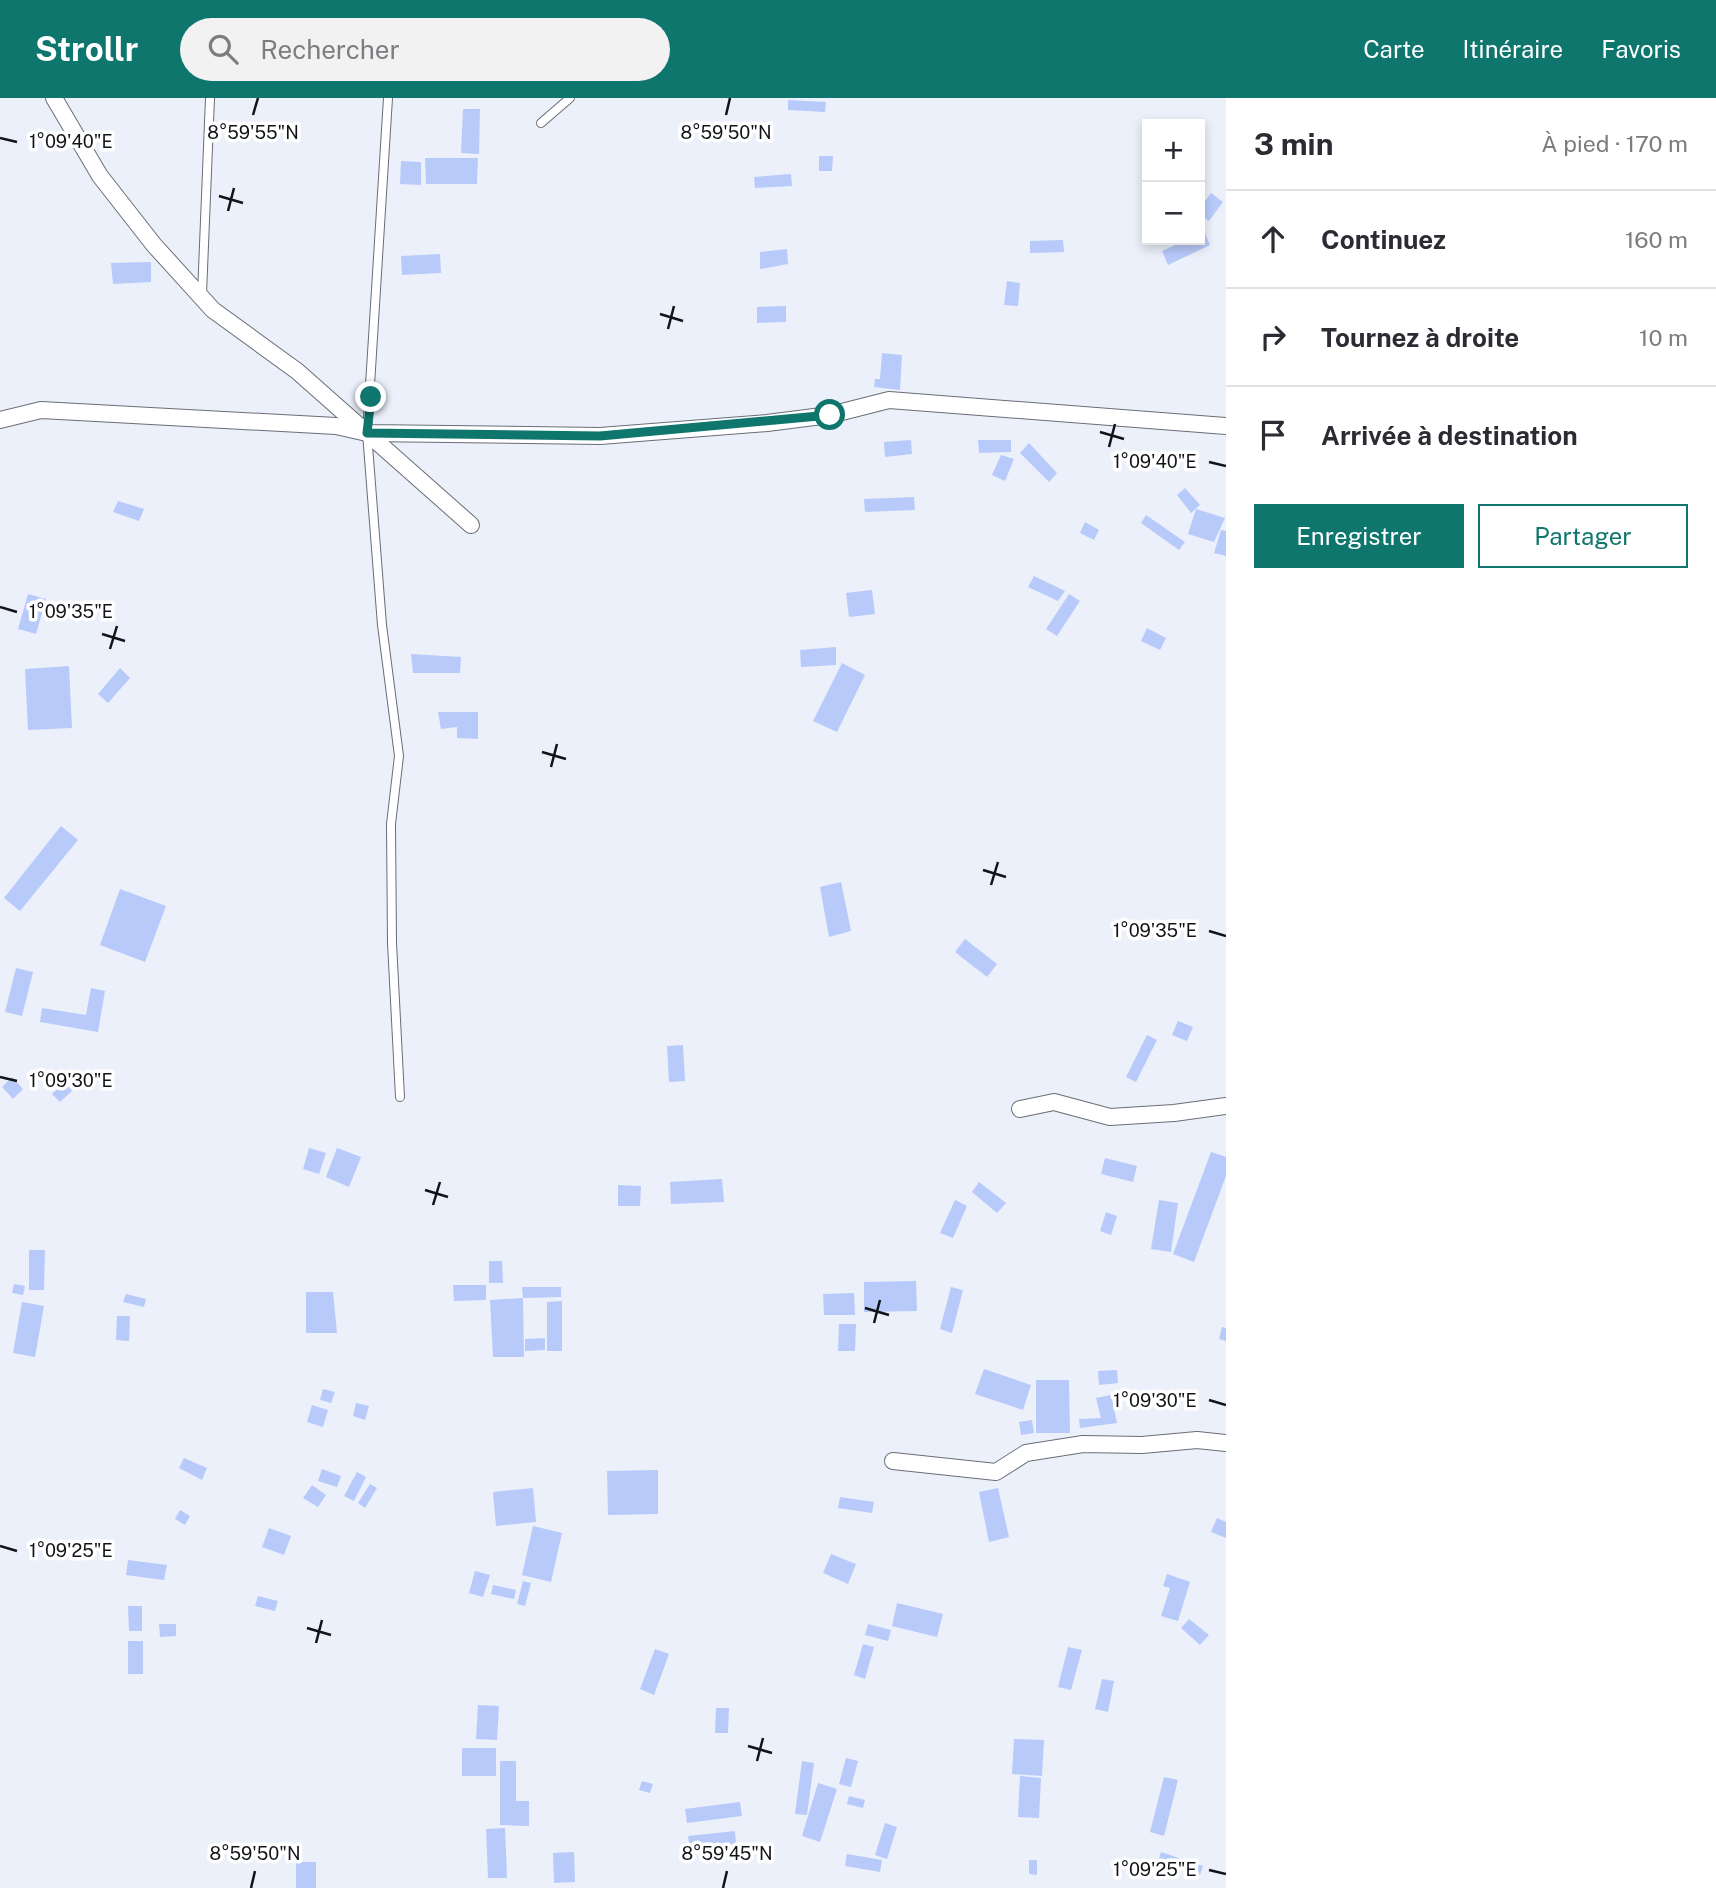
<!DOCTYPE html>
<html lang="fr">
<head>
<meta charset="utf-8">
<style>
	body { margin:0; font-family:"Public Sans",sans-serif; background:#f2f2f3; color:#2b2b33 }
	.controls { position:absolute; right:21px; top:21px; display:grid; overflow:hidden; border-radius:0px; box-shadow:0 4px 10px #0003 }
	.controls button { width:63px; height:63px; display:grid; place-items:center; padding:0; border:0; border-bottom:2px solid #e1e1e2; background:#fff; color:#2b2b33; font:35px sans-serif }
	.stop { position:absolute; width:21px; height:21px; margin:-16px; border:5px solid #0f766e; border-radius:50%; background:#fff }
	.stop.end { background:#0f766e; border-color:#fff; box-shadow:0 2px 7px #0008 }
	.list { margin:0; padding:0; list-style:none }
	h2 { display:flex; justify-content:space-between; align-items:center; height:91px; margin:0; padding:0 28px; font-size:30px }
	h2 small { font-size:23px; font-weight:400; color:#7c7c81 }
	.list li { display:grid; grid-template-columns:46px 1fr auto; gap:21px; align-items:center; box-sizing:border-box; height:98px; padding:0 28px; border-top:2px solid #e1e1e2 }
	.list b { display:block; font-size:26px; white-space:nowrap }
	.list em { font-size:23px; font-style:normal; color:#7c7c81 }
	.actions { display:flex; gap:14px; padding:21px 28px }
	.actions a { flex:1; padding:16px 0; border:2px solid #0f766e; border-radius:0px; text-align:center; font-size:24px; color:#0f766e }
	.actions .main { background:#0f766e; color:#fff }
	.icon { flex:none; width:38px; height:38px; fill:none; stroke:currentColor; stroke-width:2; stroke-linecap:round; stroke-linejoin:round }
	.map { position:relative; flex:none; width:1226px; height:1790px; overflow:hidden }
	header { display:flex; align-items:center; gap:42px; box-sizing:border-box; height:98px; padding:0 35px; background:#0f766e; color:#fff }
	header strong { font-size:33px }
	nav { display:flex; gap:38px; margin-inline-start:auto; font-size:24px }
	.search { width:490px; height:63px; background:#f2f2f3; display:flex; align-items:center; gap:18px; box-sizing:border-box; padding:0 24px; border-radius:38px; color:#7c7c81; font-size:26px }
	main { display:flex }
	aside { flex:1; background:#fff }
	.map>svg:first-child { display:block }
	.building { fill:#b8cafa }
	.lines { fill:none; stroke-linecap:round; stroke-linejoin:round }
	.lane-casing { stroke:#696d76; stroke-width:10 }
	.street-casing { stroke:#696d76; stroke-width:18 }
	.lane { stroke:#fff; stroke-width:8 }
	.street { stroke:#fff; stroke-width:16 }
	.route { stroke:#0f766e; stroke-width:9 }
	.ticks { fill:none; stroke:#121317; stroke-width:2.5 }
	.ticks-label { font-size:18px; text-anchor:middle; fill:#121317; stroke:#fff; stroke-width:7; stroke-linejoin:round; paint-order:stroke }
</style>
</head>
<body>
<header>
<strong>Strollr</strong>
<div class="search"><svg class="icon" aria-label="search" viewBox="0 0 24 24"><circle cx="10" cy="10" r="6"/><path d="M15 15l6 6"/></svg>Rechercher</div>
<nav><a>Carte</a><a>Itinéraire</a><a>Favoris</a></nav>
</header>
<main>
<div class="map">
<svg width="1226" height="1790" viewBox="0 0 1226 1790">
	<rect width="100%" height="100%" fill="#ebf0fb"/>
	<g class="building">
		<polygon points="788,2 826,4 825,14 788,12"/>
		<polygon points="463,11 480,11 479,56 461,55"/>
		<polygon points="819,58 833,58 832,73 819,73"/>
		<polygon points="425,60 478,60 477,86 426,86"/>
		<polygon points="401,63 421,64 421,87 400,86"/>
		<polygon points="791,76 792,88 755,90 754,79"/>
		<polygon points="1211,95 1223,104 1209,123 1200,116 1200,110"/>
		<polygon points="1204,133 1210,147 1168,167 1162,153 1186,142 1200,142 1200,135"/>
		<polygon points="1063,142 1064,154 1030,155 1030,143"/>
		<polygon points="787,151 788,166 760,171 760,154"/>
		<polygon points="440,156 441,175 402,177 401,158"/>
		<polygon points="151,164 151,184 113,186 111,165"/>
		<polygon points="1007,183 1020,185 1018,208 1004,207"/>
		<polygon points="786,208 786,224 757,225 757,209"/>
		<polygon points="882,255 902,257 900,292 874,289 875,281 880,281"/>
		<polygon points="911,342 912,356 885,359 884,344"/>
		<polygon points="978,342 1011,342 1011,354 979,355"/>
		<polygon points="1029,345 1057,375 1049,384 1020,355"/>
		<polygon points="1001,357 1014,361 1005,383 992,377"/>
		<polygon points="1185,390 1200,407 1191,415 1177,397"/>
		<polygon points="914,399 915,412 865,414 864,401"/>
		<polygon points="118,403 144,411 139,423 113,414"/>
		<polygon points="1196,411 1225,420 1214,444 1188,436"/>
		<polygon points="1146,417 1185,444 1179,452 1141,425"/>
		<polygon points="1085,424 1099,432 1094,442 1080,435"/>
		<polygon points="1221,432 1226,433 1226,458 1214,455"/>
		<polygon points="1034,478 1065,493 1058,503 1028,489"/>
		<polygon points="872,492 875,516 849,519 846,495"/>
		<polygon points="28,496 46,501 36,536 18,531"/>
		<polygon points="1069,496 1080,503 1057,538 1046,531"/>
		<polygon points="1147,530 1166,540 1160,552 1141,543"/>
		<polygon points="836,549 836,567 801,569 800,552"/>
		<polygon points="411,556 461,559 460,575 413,575"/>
		<polygon points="842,565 865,577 837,634 813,623"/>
		<polygon points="69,568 72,630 28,632 25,571"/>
		<polygon points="120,570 130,580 108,605 98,596"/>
		<polygon points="438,614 478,614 478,641 457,640 457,629 441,631"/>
		<polygon points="61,728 78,742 20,813 4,800"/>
		<polygon points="841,784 851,833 829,839 820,789"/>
		<polygon points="120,791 166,808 145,864 100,847"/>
		<polygon points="965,841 997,866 987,879 955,854"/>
		<polygon points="16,870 33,874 22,918 5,914"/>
		<polygon points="91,890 105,893 98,934 40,924 42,910 86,917"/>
		<polygon points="1178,923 1193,929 1187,943 1172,937"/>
		<polygon points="1147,937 1157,942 1136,984 1126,979"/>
		<polygon points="683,947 685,983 669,984 667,948"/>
		<polygon points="12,979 23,991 13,1001 2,989"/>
		<polygon points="65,984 72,993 60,1004 52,996"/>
		<polygon points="309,1050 326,1055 319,1076 303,1071"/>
		<polygon points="337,1050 361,1059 349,1089 326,1079"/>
		<polygon points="1211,1054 1226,1059 1226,1078 1194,1164 1173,1156"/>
		<polygon points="1105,1060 1137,1068 1133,1084 1101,1076"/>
		<polygon points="722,1081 724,1104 671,1106 670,1084"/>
		<polygon points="979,1084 1006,1105 997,1115 972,1094"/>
		<polygon points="618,1087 641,1088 640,1108 618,1108"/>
		<polygon points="955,1102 967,1108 953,1140 940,1135"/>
		<polygon points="1159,1102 1178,1105 1171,1154 1151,1151"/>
		<polygon points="1106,1114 1117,1118 1111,1137 1100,1133"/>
		<polygon points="29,1152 45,1152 44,1192 29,1192"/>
		<polygon points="489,1163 502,1163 503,1185 489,1185"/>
		<polygon points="916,1183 917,1213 864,1214 864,1184"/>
		<polygon points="14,1186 25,1188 23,1197 12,1195"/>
		<polygon points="453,1187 486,1187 486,1202 454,1203"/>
		<polygon points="522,1189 561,1189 561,1199 523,1200"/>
		<polygon points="951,1189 963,1192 952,1235 940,1231"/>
		<polygon points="306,1194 333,1194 337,1235 306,1235"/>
		<polygon points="854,1195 855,1217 824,1217 823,1196"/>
		<polygon points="126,1196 146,1201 144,1209 123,1204"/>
		<polygon points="523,1200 524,1259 493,1259 490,1202"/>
		<polygon points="562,1203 562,1253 547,1253 547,1204"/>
		<polygon points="22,1204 44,1208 35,1259 13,1255"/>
		<polygon points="117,1218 130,1218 129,1243 116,1242"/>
		<polygon points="839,1226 856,1226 855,1253 838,1253"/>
		<polygon points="1222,1229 1226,1230 1226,1243 1219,1241"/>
		<polygon points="545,1240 545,1252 525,1253 525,1241"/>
		<polygon points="984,1271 1031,1287 1023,1312 975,1296"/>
		<polygon points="1117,1272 1118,1285 1099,1287 1098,1273"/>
		<polygon points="1036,1282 1069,1282 1070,1335 1036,1335"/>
		<polygon points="323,1291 335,1294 331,1305 320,1302"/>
		<polygon points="1111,1297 1117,1325 1080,1330 1079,1321 1101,1320 1096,1300"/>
		<polygon points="356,1305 369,1308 365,1322 353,1318"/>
		<polygon points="312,1307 328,1312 323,1329 307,1324"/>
		<polygon points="1032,1322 1034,1335 1021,1337 1019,1324"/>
		<polygon points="184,1360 207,1370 202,1382 179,1370"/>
		<polygon points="322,1371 341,1378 337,1389 318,1383"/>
		<polygon points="658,1372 658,1416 608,1417 607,1373"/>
		<polygon points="357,1374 366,1379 354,1403 344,1398"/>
		<polygon points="370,1386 377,1390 365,1410 358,1405"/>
		<polygon points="312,1387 326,1397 318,1409 303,1400"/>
		<polygon points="533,1390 536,1424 496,1428 493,1394"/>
		<polygon points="998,1390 1009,1439 989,1444 979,1394"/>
		<polygon points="840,1399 874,1404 872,1415 838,1410"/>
		<polygon points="180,1412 190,1418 185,1427 175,1421"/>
		<polygon points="1217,1420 1226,1424 1226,1440 1211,1434"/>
		<polygon points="533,1428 562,1435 551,1484 522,1477"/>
		<polygon points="269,1430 291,1438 284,1457 262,1449"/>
		<polygon points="831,1456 856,1466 848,1486 823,1475"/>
		<polygon points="128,1462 167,1467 164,1482 126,1477"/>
		<polygon points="475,1473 490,1477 483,1499 469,1495"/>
		<polygon points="1167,1476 1190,1484 1178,1523 1161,1518 1170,1490 1163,1488"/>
		<polygon points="523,1483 531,1485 525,1508 517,1506"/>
		<polygon points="493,1487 516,1492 514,1501 491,1496"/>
		<polygon points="258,1498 278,1503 275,1513 255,1508"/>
		<polygon points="897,1505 943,1516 937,1539 892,1528"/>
		<polygon points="128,1508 142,1508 142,1533 129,1533"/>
		<polygon points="1189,1521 1209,1537 1200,1547 1181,1530"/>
		<polygon points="159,1526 176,1526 176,1538 160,1539"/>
		<polygon points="868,1526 891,1532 888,1543 865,1537"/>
		<rect x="128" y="1543" width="15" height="33"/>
		<polygon points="863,1546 874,1549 865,1581 854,1577"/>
		<polygon points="1068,1549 1082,1552 1071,1592 1058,1589"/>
		<polygon points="655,1551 669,1556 654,1597 640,1591"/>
		<polygon points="1102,1581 1114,1583 1108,1614 1095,1611"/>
		<polygon points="478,1607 499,1608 497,1642 476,1641"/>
		<polygon points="716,1610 729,1610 728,1635 715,1635"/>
		<polygon points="1014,1641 1044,1642 1042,1678 1012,1676"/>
		<rect x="462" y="1650" width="34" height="28"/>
		<polygon points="846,1660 858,1663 851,1689 839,1686"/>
		<polygon points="500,1663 516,1663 516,1703 529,1703 529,1728 500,1727"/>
		<polygon points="802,1663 814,1665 807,1717 795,1716"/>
		<polygon points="1020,1678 1041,1680 1039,1720 1018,1719"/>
		<polygon points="1164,1679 1178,1682 1164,1738 1150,1734"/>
		<polygon points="642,1683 653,1686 650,1695 639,1692"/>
		<polygon points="818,1685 837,1691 820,1744 802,1738"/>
		<polygon points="849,1698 865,1702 863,1710 847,1706"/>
		<polygon points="740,1704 742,1718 687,1725 685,1711"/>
		<polygon points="885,1725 897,1729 887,1761 875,1757"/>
		<polygon points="505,1730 507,1780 488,1780 486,1731"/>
		<polygon points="735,1733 736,1746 690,1751 688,1738"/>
		<polygon points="574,1754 575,1784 554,1785 553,1755"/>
		<polygon points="1161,1754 1203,1768 1200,1777 1158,1764"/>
		<polygon points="847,1756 882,1762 880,1774 845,1768"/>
		<polygon points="1029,1762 1037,1762 1037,1777 1029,1776"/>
		<rect x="296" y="1764" width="20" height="26"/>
	</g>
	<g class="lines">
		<defs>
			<g id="lane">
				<polyline points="388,0 367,335 382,527 399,658 391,726 392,845 400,999"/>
				<polyline points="541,25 570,0"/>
				<polyline points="202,196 210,0"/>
			</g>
			<g id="street">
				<polyline points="54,0 100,78 154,147 213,212 297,273 471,427"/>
				<polyline points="0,322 41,312 336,328 367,335 600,338 767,325 830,317 889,302 1226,328"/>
				<polyline points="1020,1011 1054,1004 1110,1019 1174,1015 1226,1008"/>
				<polyline points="893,1363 996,1374 1026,1355 1083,1346 1142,1347 1197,1342 1226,1345"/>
			</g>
		</defs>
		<use href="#lane" class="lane-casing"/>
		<use href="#street" class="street-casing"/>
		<use href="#lane" class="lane"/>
		<use href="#street" class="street"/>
	</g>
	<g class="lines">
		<polyline class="route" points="371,299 367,335 600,338 830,317"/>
	</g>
	<path class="ticks" d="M253,17L258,0M726,17L730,0M0,40L17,44M219,98L243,105M228,113L234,90M660,216L683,223M668,231L674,208M1100,334L1124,341M1109,349L1115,326M1209,364L1226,368M0,509L17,514M102,536L125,543M110,551L117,528M542,654L566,661M551,669L557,646M983,772L1006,779M991,787L998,764M1209,833L1226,838M0,979L17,983M425,1092L448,1099M433,1107L440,1084M865,1210L889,1217M874,1225L880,1202M1209,1302L1226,1307M0,1448L17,1453M307,1530L331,1537M316,1545L322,1522M748,1648L772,1655M757,1663L763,1640M1209,1772L1226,1776M251,1790L255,1773M723,1790L727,1773"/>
	<g class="ticks-label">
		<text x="253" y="41">8°59'55"N</text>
		<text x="726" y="41">8°59'50"N</text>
		<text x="71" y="50">1°09'40"E</text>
		<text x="1155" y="370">1°09'40"E</text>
		<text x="71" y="520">1°09'35"E</text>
		<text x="1155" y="839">1°09'35"E</text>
		<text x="71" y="989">1°09'30"E</text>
		<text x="1155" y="1309">1°09'30"E</text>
		<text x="71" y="1459">1°09'25"E</text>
		<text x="255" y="1762">8°59'50"N</text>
		<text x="727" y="1762">8°59'45"N</text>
		<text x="1155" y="1778">1°09'25"E</text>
	</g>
</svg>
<div class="controls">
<button>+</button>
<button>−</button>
</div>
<div class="stop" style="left:830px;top:317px"></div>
<div class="stop end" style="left:371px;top:299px"></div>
</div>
<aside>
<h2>3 min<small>À pied · 170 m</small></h2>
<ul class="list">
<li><svg class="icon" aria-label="ahead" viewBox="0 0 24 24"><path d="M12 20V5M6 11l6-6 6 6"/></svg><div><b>Continuez</b></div><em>160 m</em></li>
<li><svg class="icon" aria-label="right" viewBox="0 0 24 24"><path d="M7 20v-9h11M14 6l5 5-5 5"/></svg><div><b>Tournez à droite</b></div><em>10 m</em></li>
<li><svg class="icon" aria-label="arrive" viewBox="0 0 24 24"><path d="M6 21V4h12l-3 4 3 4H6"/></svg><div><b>Arrivée à destination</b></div></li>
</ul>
<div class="actions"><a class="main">Enregistrer</a><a>Partager</a></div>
</aside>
</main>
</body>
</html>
